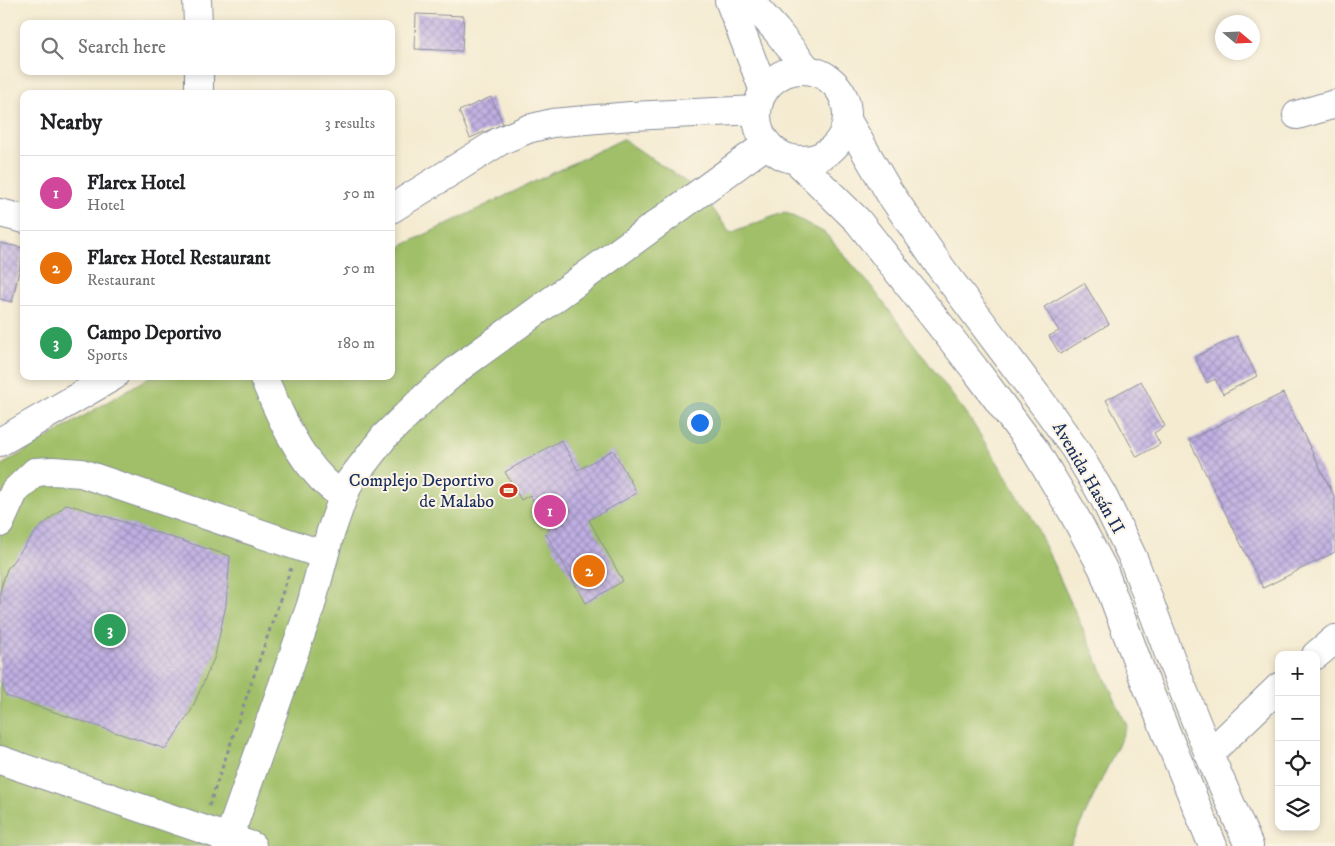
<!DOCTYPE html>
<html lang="en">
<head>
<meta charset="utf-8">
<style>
	body { margin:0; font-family:"IM FELL DW Pica",serif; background:#f2f2f2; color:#202124 }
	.controls { position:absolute; right:15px; bottom:15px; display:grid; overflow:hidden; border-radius:10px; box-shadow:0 2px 8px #0003 }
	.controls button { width:45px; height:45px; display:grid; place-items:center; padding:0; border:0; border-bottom:1px solid #e0e0e0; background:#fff; color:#202124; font:25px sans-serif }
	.compass { position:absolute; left:1215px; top:15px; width:45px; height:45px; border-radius:50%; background:#fff; box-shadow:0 2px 8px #0003; rotate:109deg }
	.you { position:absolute; left:699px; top:422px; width:18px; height:18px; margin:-12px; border:4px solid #fff; border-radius:50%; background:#1a73e8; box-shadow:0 0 0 8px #1a73e833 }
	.badge { display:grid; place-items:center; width:32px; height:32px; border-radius:50%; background:#1a73e8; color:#fff; font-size:16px; font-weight:700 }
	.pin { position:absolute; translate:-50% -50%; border:2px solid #fff; box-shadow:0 1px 5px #0006 }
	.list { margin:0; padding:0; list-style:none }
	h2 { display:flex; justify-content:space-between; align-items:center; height:65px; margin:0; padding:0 20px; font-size:21px }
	h2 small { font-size:16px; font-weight:400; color:#757577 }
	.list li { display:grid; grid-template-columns:32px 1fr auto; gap:15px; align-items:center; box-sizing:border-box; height:75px; padding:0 20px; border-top:1px solid #e0e0e0 }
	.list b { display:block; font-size:19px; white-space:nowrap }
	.list p { margin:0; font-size:16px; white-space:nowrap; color:#757577 }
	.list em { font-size:16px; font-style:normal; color:#757577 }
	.icon { flex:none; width:28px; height:28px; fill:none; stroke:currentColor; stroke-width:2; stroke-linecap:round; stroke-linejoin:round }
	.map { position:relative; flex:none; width:1335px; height:846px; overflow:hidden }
	.search { position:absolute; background:#fff; box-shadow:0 2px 8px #0003; left:20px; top:20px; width:375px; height:55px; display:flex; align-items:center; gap:12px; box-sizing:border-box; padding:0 18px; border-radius:10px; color:#757577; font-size:19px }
	.panel { position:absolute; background:#fff; box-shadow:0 2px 8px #0003; left:20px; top:90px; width:375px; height:290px; border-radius:10px }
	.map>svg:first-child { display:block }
	.garden { fill:#a0bf68; stroke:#5e7763 }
	.building { fill:url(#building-cross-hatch) }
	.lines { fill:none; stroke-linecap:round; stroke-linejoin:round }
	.minor-casing { stroke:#888d98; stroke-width:30 }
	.major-casing { stroke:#888d98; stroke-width:30 }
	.path { stroke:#888d98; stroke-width:3; stroke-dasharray:4 4; stroke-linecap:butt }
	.minor { stroke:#fff; stroke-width:28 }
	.major { stroke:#fff; stroke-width:28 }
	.labels { text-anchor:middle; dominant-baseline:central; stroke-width:4; stroke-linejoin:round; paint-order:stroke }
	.street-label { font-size:18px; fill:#1b2f5e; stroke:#fcf5e5 }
	.poi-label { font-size:18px; fill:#1b2f5e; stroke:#fcf5e5; text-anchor:end }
</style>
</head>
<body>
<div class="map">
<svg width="1335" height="846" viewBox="0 0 1335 846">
	<defs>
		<pattern id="building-cross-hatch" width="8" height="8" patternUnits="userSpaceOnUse" patternTransform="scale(1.25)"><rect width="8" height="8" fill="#bfafe2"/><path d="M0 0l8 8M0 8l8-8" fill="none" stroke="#9a8fba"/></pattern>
	</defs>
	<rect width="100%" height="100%" fill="#fcf5e5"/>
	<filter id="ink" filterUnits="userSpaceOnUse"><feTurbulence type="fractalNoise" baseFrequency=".02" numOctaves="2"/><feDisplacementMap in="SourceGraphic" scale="10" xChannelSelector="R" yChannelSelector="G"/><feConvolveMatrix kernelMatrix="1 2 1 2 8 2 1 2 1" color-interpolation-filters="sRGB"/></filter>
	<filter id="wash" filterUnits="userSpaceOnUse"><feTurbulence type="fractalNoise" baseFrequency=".0096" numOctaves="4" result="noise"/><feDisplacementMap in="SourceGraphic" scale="20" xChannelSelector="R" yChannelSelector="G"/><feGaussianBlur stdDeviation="1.12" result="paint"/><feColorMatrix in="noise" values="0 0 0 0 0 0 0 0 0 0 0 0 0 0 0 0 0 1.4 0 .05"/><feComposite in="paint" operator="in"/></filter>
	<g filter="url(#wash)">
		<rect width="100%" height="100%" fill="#f4ebd1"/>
		<polygon class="garden" points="623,139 701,192 730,233 785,212 825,233 871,286 970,419 1032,517 1127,726 1070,846 0,846 0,466 151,376 391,376 391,251"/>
		<g id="blocks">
			<g class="building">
				<polygon points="416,14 464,16 462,51 415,49"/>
				<polygon points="491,97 503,124 470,138 459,111"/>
				<polygon points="0,243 24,248 12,302 0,299"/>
				<polygon points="1084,283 1109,324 1060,354 1049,336 1059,331 1044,307"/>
				<polygon points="1237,336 1257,376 1223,394 1215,379 1207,383 1195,357"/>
				<polygon points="1141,381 1165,426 1154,433 1160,444 1137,457 1106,400"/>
				<polygon points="1283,393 1335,498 1335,552 1263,588 1189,440"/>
				<polygon points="561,440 578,470 613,450 637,493 589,520 623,581 586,603 545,532 550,530 530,495 521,500 505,472"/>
				<polygon points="67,504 230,556 226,605 215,656 191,711 166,749 6,696 0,680 0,591 7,569 37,530"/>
			</g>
		</g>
	</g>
	<g filter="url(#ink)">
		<use href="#blocks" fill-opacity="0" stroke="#888d98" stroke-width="1"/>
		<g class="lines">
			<defs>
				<g id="minor">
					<polyline points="197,0 198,24"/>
					<polyline points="199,71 199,94"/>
					<polyline points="1297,115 1335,104"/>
					<polyline points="391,209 500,141 528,129 552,123 631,116 757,110"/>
					<polyline points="0,213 24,219"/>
					<path d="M263,376C279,412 294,450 322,479C328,485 336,491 343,497"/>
					<polyline points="0,442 114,376"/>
					<polyline points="0,523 14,492 35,472 53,471 81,473 324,555"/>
					<polyline points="1316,655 1335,639"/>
					<polyline points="1209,754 1279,687"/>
					<polyline points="0,760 252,846"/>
					<polyline points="226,846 311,605 330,534 343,497 350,481 384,437 425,397 460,367 767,144"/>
				</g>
				<g id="major">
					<polyline points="729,0 764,91"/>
					<polyline points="749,0 776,30 807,69"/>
					<circle cx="802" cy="115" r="45"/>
					<polyline points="847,120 889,192 941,268 1049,412 1075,449 1103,496 1133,558 1172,662 1209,754 1249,846"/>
					<polyline points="796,160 858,221 974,368 1035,450 1072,511 1103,569 1142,674 1213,846"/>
				</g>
			</defs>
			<use href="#minor" class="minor-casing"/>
			<use href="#major" class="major-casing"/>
			<polyline class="path" points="209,806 291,568"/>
			<use href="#minor" class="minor"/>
			<use href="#major" class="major"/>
		</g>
	</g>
	<defs>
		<symbol id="stadium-bare" viewBox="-9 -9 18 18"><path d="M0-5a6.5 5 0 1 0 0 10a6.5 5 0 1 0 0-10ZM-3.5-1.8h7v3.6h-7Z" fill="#c8321e" stroke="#fcf5e5" stroke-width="2.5" paint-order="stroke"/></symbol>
	</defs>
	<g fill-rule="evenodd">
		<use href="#stadium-bare" x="496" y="478" width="25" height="25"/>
	</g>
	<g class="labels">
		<g class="street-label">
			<text transform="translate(1088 478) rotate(60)">Avenida Hasán II</text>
		</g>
		<g class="poi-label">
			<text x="494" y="481">Complejo Deportivo<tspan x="494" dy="21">de Malabo</tspan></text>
		</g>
	</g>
</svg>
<div class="controls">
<button>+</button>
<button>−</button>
<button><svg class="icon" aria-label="locate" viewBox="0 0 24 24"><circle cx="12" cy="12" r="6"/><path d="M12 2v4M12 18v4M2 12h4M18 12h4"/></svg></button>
<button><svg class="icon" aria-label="layers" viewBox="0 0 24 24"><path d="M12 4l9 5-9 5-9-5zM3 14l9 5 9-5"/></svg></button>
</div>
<svg class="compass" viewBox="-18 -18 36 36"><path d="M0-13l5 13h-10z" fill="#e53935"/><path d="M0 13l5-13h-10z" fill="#757577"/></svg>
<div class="you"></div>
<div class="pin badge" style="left:550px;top:511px;background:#d1479c">1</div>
<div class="pin badge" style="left:589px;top:571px;background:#e8710a">2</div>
<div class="pin badge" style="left:110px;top:630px;background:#2e9e5b">3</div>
<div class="search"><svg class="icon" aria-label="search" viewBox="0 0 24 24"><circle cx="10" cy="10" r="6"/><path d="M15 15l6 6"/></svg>Search here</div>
<section class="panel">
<h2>Nearby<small>3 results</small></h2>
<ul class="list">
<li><span class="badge" style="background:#d1479c">1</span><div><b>Flarex Hotel</b><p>Hotel</p></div><em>50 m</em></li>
<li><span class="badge" style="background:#e8710a">2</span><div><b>Flarex Hotel Restaurant</b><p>Restaurant</p></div><em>50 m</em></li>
<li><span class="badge" style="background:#2e9e5b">3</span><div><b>Campo Deportivo</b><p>Sports</p></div><em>180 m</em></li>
</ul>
</section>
</div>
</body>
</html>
